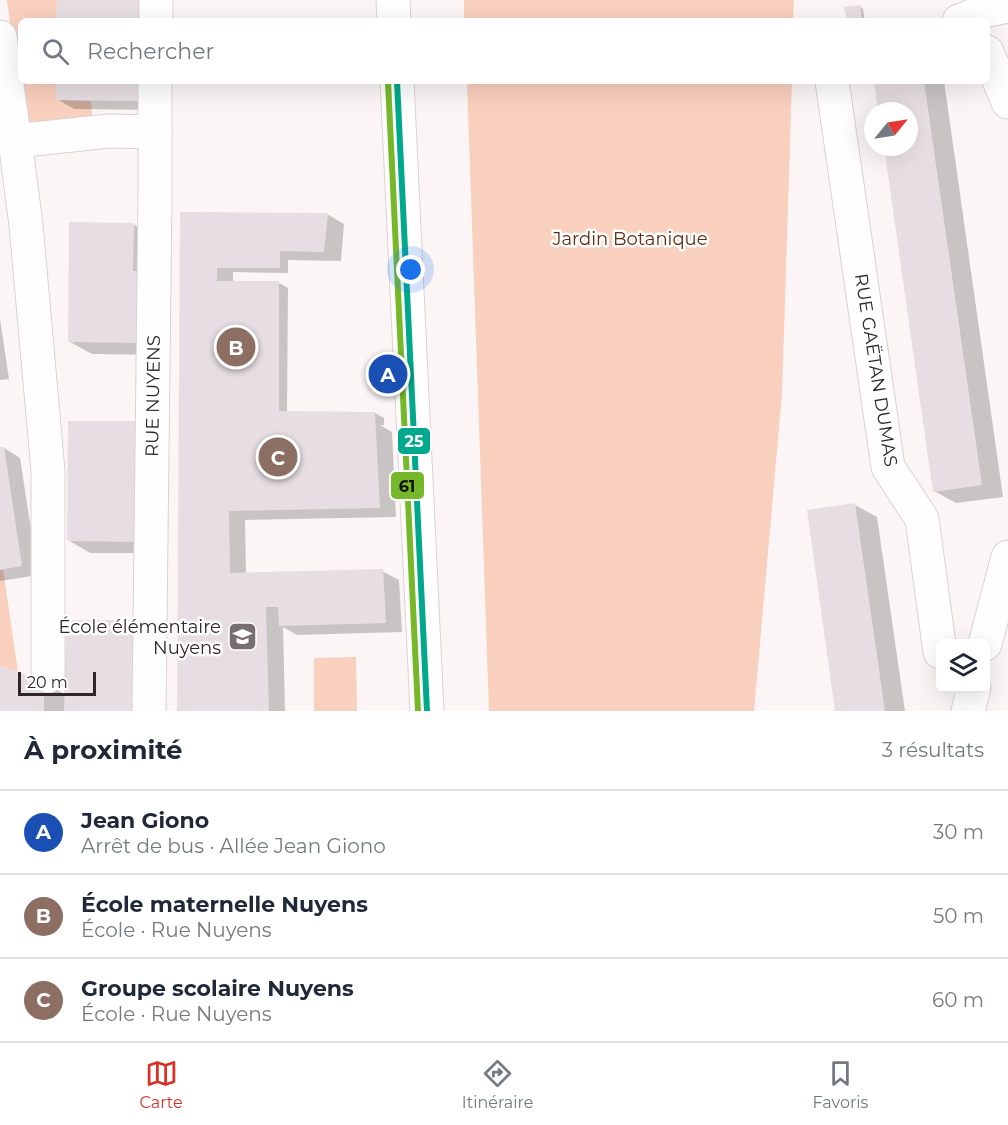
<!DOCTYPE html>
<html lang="fr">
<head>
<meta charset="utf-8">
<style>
	body { margin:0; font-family:Montserrat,sans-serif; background:#f2f2f3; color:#1f2937 }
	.controls { position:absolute; right:18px; bottom:18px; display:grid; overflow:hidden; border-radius:9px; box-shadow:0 6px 24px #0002 }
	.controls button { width:54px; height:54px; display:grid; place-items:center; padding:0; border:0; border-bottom:2px solid #e0e1e3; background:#fff; color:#1f2937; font:30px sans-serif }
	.compass { position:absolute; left:864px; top:102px; width:54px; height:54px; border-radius:50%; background:#fff; box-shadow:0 6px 24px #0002; rotate:60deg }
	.scale { position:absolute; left:18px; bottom:15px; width:78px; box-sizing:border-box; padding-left:6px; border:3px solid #302528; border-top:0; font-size:16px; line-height:21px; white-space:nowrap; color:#302528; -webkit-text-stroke:4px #fff; paint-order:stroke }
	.you { position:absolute; left:411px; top:270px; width:21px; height:21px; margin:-15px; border:4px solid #fff; border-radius:50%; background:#1a73e8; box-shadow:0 0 0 9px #1a73e833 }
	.badge { display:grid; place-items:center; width:39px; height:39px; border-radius:50%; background:#d93025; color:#fff; font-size:20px; font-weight:700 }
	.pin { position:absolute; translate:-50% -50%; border:3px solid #fff; box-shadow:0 2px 6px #0006 }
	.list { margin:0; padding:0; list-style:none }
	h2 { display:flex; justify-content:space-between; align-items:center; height:78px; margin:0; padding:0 24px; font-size:26px }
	h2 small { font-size:20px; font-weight:400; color:#747a83 }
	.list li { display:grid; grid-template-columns:39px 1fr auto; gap:18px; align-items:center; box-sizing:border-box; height:84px; padding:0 24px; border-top:2px solid #e0e1e3 }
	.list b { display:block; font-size:22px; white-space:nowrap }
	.list p { margin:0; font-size:20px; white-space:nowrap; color:#747a83 }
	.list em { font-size:20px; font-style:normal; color:#747a83 }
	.icon { flex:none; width:33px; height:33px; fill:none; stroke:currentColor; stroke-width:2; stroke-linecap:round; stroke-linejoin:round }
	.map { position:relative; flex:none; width:1008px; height:711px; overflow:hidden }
	.search { position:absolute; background:#fff; box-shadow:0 6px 24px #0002; left:18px; right:18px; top:18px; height:66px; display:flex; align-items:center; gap:15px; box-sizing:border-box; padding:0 21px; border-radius:9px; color:#747a83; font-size:22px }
	.sheet { height:330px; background:#fff }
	nav { display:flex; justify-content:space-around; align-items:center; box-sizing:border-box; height:84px; border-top:2px solid #e0e1e3; background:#fff; font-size:16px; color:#747a83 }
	nav a { display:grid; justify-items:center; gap:3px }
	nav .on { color:#d93025 }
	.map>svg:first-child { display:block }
	.green { fill:#f9cfbd }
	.shadow { fill:#0003 }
	.building { fill:#e6dee2 }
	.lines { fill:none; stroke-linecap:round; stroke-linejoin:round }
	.minor-casing { stroke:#dad1d3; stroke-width:35 }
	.minor { stroke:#fffefe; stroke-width:33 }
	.bus-1-casing { stroke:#fff; stroke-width:10 }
	.bus-2-casing { stroke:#fff; stroke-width:10 }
	.bus-1 { stroke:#00a98b; stroke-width:6 }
	.bus-2 { stroke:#76b82a; stroke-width:6 }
	.labels { text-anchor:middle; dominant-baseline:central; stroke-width:5; stroke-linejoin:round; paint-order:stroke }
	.park-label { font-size:18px; fill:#622d11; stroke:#fff }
	.street-label { font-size:18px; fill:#302528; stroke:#fff }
	.poi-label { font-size:18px; fill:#302528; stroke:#fff; text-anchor:end }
	.line-badge { stroke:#fff; stroke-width:2 }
	.badge-label { font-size:16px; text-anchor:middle; font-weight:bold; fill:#fff }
	.pale-badge-label { font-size:16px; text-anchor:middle; font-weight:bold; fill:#111 }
</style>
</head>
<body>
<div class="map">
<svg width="1008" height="711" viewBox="0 0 1008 711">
	<rect width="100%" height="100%" fill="#fcf5f6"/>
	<g class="green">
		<polygon points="7,0 57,0 56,21 21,21 21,81 56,81 56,100 91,101 93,123 23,122"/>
		<polygon points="464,0 794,0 793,21 464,21"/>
		<polygon points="467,81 792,81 782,394 754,711 489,711"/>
		<polygon points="3,569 18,672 0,666 0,570"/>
		<polygon points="356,657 357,711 314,711 314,658"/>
	</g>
	<g class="shadow">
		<polygon points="859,6 863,9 865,21 848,21 846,8"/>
		<polygon points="57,81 159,81 158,110 74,109 57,99"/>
		<polygon points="876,81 944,81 1003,497 956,503 934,491 885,147 909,147 909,111 880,111"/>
		<polygon points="181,213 327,214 344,224 341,261 288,260 288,273 233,272 233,283 279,283 288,288 287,413 375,413 384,418 384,425 380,425 392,432 396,517 245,520 246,574 382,571 399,580 402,632 297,635 283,627 285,711 178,711"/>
		<polygon points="133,224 155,237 162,355 92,354 70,342"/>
		<polygon points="0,319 9,379 0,380"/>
		<polygon points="69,422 160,553 90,553 68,540"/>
		<polygon points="4,448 20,458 38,575 0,581 0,449"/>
		<polygon points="855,505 877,517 905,711 837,711"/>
		<polygon points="0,667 44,682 66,695 159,711 0,711"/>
	</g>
	<g class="building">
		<polygon points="57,0 143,0 143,21 56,21"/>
		<polygon points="860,5 862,20 847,21 844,7"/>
		<polygon points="56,81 142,81 142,101 56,100"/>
		<polygon points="874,81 924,81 982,485 933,492 884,147 909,147 909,111 878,111"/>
		<polygon points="180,212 328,213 324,252 280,251 280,268 217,268 217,281 279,281 279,411 375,412 380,508 229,511 230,573 383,569 386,623 279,626 278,607 266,607 269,711 177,711"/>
		<polygon points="69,222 134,223 133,271 141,271 140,343 68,342"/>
		<polygon points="68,421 139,421 139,542 67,541"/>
		<polygon points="0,447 4,447 22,566 0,570"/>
		<polygon points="855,503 885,711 835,711 807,510"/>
		<polygon points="66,620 138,620 137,711 64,711"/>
		<polygon points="0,666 44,681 44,711 0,711"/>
	</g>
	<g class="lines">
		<defs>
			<g id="minor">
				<polyline points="393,0 394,21"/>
				<polyline points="156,21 156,0"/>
				<polyline points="959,21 984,11 1008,6"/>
				<polyline points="0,37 15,141"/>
				<polyline points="987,52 1008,102"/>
				<polyline points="397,81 427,711"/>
				<polyline points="832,81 888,467 922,519 940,652"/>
				<polyline points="985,644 1008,557"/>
				<polyline points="48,676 48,471 26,225 15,141 109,131 155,132"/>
				<polyline points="149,711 155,193 155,81"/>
				<polyline points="968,711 974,688"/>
			</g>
		</defs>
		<use href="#minor" class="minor-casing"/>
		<use href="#minor" class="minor"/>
		<defs>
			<polyline id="bus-1" points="397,81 427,711"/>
			<polyline id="bus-2" points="388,81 418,711"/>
		</defs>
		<use href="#bus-1" class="bus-1-casing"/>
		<use href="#bus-2" class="bus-2-casing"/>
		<use href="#bus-1" class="bus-1"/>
		<use href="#bus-2" class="bus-2"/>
	</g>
	<defs>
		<symbol id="school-square" viewBox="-11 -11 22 22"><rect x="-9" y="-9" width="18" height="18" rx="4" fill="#776e70" stroke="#fff"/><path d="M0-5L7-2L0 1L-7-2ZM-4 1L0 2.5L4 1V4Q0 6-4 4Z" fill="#fff"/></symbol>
	</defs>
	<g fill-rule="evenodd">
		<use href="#school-square" x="226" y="620" width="33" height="33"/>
	</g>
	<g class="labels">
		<g class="park-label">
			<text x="630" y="239">Jardin Botanique</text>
		</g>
		<g class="street-label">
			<text transform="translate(876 370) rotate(81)">RUE GAËTAN DUMAS</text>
			<text transform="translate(153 396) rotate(-89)">RUE NUYENS</text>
		</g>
		<g class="poi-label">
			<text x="221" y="627">École élémentaire<tspan x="221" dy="21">Nuyens</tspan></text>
		</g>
	</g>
	<g class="line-badge">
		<rect x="397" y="427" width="34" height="28" rx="6" fill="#00a98b"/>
		<rect x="390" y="471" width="35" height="29" rx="6" fill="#76b82a"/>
	</g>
	<g class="badge-label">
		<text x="414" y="447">25</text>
	</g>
	<g class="pale-badge-label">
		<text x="407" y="492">61</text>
	</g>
</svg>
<div class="controls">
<button><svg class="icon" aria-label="layers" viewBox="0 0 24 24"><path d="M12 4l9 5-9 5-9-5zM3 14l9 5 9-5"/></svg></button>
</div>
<svg class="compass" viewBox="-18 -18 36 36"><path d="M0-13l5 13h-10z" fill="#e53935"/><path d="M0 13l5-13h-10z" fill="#747a83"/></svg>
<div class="scale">20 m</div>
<div class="you"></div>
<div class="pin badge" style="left:388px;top:374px;background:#1a4fb4">A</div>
<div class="pin badge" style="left:236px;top:347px;background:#8d6e63">B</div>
<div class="pin badge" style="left:278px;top:457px;background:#8d6e63">C</div>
<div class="search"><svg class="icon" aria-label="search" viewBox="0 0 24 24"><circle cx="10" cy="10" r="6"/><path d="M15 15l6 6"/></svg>Rechercher</div>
</div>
<section class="sheet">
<h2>À proximité<small>3 résultats</small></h2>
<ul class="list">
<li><span class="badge" style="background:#1a4fb4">A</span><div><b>Jean Giono</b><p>Arrêt de bus · Allée Jean Giono</p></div><em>30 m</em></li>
<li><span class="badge" style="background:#8d6e63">B</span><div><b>École maternelle Nuyens</b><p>École · Rue Nuyens</p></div><em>50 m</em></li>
<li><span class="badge" style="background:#8d6e63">C</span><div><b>Groupe scolaire Nuyens</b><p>École · Rue Nuyens</p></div><em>60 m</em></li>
</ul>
</section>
<nav>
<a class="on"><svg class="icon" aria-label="map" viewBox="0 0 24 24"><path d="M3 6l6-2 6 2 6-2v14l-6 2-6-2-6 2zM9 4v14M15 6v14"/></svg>Carte</a>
<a><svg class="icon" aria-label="directions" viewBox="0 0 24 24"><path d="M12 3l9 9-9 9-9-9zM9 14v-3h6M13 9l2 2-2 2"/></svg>Itinéraire</a>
<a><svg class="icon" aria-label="saved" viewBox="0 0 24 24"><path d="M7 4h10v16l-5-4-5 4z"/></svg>Favoris</a>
</nav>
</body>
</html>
